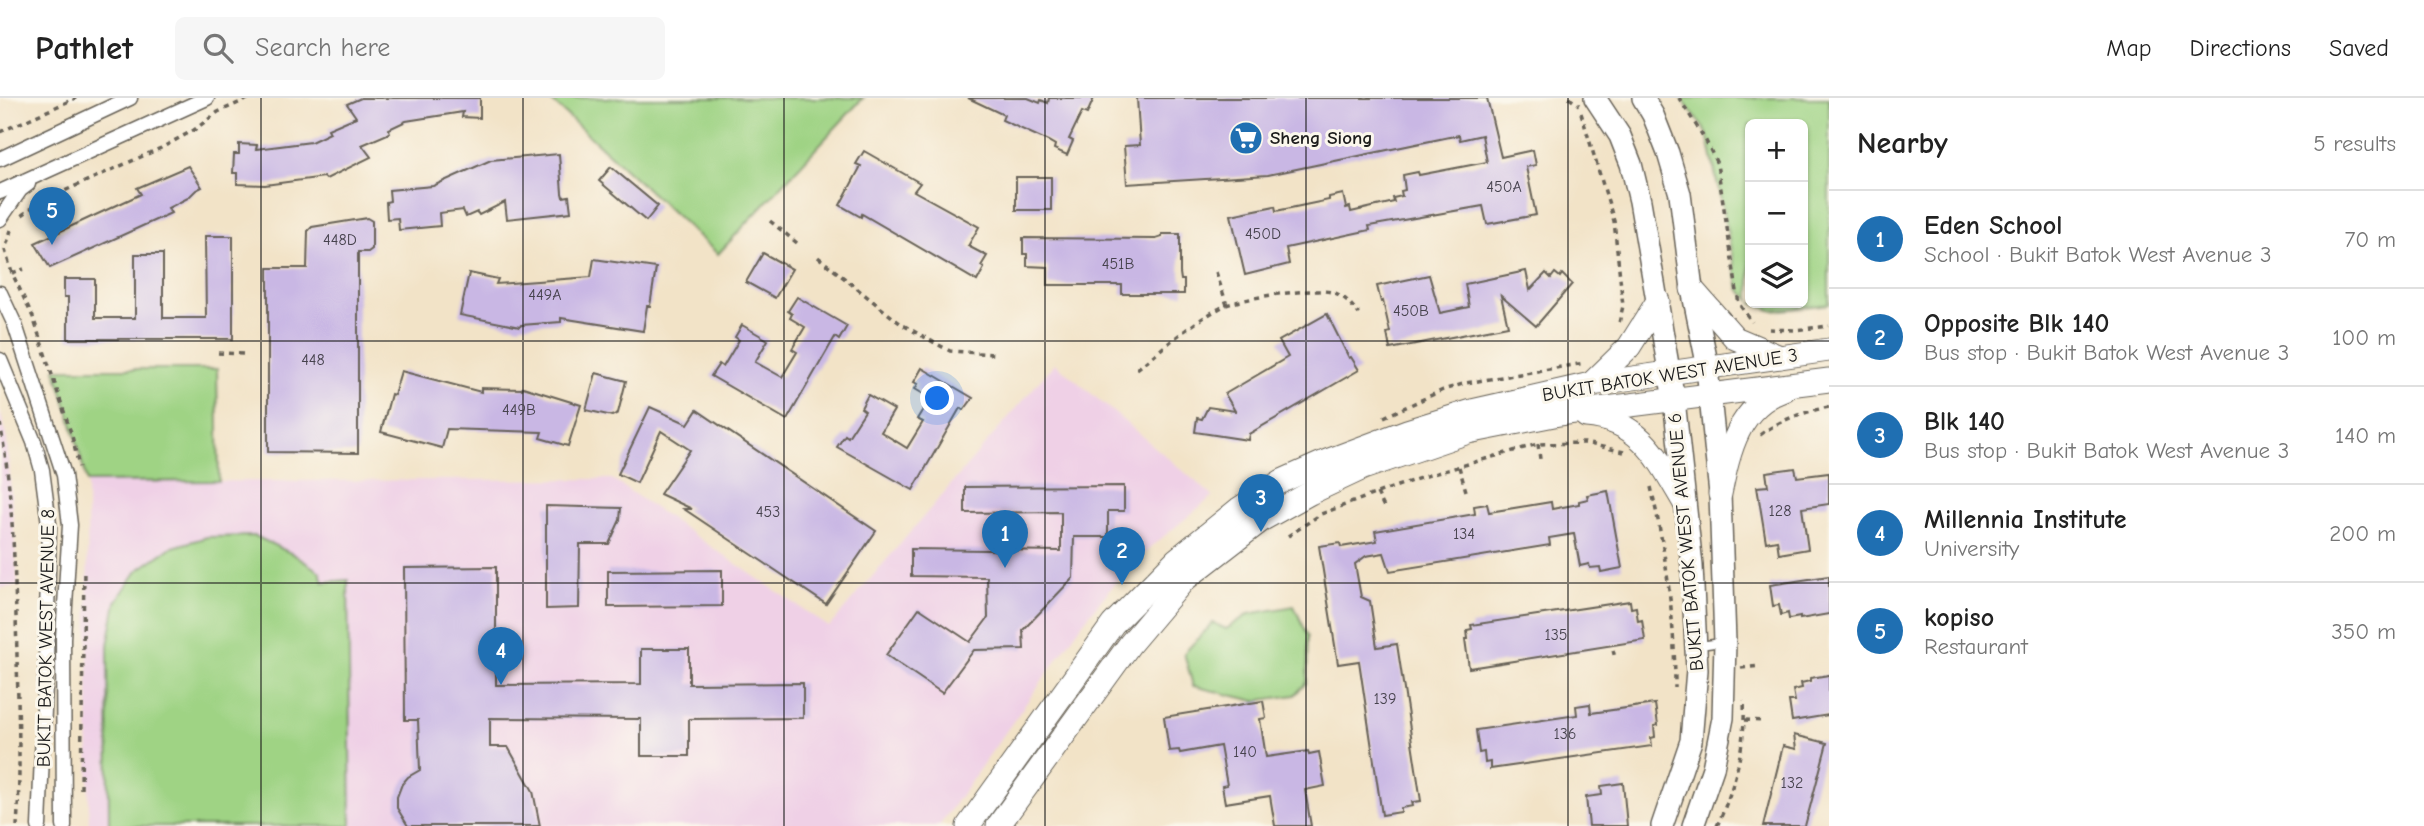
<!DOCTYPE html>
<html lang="en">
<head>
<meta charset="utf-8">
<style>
	body { margin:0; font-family:"Comic Neue",sans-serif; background:#f6f6f6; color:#222 }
	.controls { position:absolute; right:21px; top:21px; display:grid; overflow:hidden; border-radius:10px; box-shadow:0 2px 5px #0004 }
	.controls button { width:63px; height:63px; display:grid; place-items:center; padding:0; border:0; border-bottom:2px solid #e0e0e0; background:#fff; color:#222; font:35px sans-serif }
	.you { position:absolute; left:938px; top:301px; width:24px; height:24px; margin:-18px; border:5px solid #fff; border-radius:50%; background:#1a73e8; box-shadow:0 0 0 10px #1a73e833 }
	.badge { display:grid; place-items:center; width:46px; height:46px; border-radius:50%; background:#1f6fb2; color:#fff; font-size:23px; font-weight:700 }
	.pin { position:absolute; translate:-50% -58px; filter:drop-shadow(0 2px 4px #0008) }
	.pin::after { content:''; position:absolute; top:37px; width:24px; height:21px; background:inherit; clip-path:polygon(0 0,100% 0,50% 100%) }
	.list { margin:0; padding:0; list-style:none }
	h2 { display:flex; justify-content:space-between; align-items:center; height:91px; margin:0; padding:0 28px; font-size:30px }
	h2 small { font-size:23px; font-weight:400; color:#767676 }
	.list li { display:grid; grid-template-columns:46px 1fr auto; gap:21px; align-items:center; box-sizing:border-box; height:98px; padding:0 28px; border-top:2px solid #e0e0e0 }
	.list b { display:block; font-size:26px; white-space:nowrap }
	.list p { margin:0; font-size:23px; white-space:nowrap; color:#767676 }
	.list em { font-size:23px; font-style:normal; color:#767676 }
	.icon { flex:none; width:38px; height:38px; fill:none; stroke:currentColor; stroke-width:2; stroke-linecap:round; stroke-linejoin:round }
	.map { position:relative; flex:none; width:1829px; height:728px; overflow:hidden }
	header { display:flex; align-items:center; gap:42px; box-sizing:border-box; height:98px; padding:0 35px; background:#fff; border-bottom:2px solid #e0e0e0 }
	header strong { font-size:33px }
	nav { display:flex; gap:38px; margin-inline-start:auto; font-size:24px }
	.search { width:490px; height:63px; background:#f6f6f6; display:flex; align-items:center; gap:18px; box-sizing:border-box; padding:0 24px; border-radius:10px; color:#767676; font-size:26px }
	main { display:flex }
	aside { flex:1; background:#fff }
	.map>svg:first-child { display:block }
	.built { fill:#efd0e6 }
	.green { fill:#9fd384; stroke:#5e7850; stroke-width:2 }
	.building { fill:#c9b7e4 }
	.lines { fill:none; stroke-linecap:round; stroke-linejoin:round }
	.lane-casing { stroke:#676258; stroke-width:10 }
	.street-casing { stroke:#676258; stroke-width:17 }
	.secondary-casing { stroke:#676258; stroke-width:24 }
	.primary-casing { stroke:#676258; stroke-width:25 }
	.path { stroke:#676258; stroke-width:3.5; stroke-dasharray:5 5; stroke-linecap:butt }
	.lane { stroke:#fff; stroke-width:7 }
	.street { stroke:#fff; stroke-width:14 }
	.secondary { stroke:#fff; stroke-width:21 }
	.primary { stroke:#fff; stroke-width:23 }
	.grid { fill:none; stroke:#1c1c1c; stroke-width:2; stroke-opacity:0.55 }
	.labels { text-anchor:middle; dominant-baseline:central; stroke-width:6; stroke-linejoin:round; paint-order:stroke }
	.number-label { font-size:16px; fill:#47434e }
	.poi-label { font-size:19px; font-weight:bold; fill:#1c1c1c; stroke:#fbf7ec; text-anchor:start }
	.street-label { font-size:19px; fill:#1c1c1c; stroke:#fbf7ec }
</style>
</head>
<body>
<header>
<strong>Pathlet</strong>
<div class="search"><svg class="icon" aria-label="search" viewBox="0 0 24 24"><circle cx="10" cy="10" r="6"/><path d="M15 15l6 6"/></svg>Search here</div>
<nav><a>Map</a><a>Directions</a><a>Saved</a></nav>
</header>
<main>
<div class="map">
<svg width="1829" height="728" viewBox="0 0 1829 728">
	<rect width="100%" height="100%" fill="#fbf7ec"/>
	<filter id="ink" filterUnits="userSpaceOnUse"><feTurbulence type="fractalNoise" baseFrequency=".0143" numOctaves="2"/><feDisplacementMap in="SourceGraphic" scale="14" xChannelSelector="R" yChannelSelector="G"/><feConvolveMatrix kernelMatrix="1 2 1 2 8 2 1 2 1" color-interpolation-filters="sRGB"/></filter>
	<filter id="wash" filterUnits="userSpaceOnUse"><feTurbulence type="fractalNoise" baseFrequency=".00686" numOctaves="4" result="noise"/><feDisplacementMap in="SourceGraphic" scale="28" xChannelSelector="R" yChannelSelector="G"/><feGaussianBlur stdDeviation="1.57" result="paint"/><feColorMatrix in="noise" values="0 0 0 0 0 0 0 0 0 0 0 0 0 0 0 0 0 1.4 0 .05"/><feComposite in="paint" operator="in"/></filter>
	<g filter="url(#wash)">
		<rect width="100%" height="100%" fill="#f2e3c7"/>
		<g class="built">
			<polygon points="1055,265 1213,398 1151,449 1110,491 1085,522 939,728 89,728 87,384 612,381 829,529"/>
			<polygon points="0,312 7,342 18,488 0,490"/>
		</g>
		<g class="green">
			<polygon points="548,0 863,0 718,156"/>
			<polygon points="1681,0 1829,0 1829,206 1774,213 1752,205 1803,205 1803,26 1750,26 1750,202 1739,191 1707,35"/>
			<polygon points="55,271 217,271 219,383 87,384 71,322"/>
			<polygon points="255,438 293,456 320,474 323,484 348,482 351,728 109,728 108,547 116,504 137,473 170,450 207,439"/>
			<polygon points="1294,508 1308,538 1307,584 1295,597 1255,603 1193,588 1184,555 1213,525 1226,531 1249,516"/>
		</g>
		<g id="blocks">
			<g class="building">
				<polygon points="361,0 480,0 480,20 462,19 463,14 406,23 389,31 390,35 362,47 371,59 326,81 324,79 265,87 237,86 237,75 233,75 234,56 239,56 239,46 257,47 256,51 311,44 330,35 328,31 356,19 347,6"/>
				<polygon points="968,0 1028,0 1040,5 1041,2 1048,5 1049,0 1094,0 1087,16 1082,14 1069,41 1073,43 1067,57 1054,51 1055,47 1048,43 1002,22 1004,17"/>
				<polygon points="1137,0 1487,0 1501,59 1533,52 1536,67 1526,69 1536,117 1487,126 1483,108 1369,128 1370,132 1286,150 1289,166 1245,177 1231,117 1275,108 1276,113 1329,102 1329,99 1343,96 1346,110 1350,109 1351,114 1394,104 1393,100 1402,98 1401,93 1405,92 1403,77 1418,74 1419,77 1487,64 1482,37 1460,42 1459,37 1268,77 1127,86 1124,48 1140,47"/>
				<polygon points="864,53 920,85 914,93 979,129 968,148 987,158 981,168 984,170 977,183 862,116 861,119 840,107 861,68 856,66"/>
				<polygon points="559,56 562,95 563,99 569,98 571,114 507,121 505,104 479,117 477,114 466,119 463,112 439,115 440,128 399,132 398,120 387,121 386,104 390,103 389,92 433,88 491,62"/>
				<polygon points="188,68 202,89 196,92 188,100 168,110 171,115 50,170 35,145 141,96 137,90"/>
				<polygon points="611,69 658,108 646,123 599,83"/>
				<rect x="1016" y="79" width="35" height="33"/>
				<polygon points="367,120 372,123 372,151 368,154 358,154 358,355 268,354 268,170 307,170 308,133 312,129"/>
				<polygon points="1162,136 1180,136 1180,175 1181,182 1184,182 1184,196 1122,196 1122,187 1048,187 1048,169 1027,168 1027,156 1023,156 1023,140 1156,141 1162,139"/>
				<polygon points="205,138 233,138 233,241 68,241 68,199 64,199 64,181 95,181 95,220 135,220 135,156 163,156 163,220 206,220"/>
				<polygon points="763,155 792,171 775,200 746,184"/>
				<polygon points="594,161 656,170 650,208 647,208 643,233 561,220 561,224 521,227 520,229 460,217 469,175 498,181 496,186 591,179"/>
				<polygon points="1526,173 1530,192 1546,175 1551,180 1555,175 1560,179 1562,176 1572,186 1536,228 1501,198 1508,228 1390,251 1387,235 1390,234 1383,203 1381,204 1377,188 1429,177 1440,215 1469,209 1465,186"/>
				<polygon points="797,199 847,228 839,242 835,239 787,322 711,278 719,266 723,269 739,242 735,239 742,227 768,242 755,264 782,279 797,254 792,251 805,229 790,220 792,216 788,213"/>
				<polygon points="1327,216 1349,260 1351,259 1359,272 1249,336 1248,342 1195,334 1197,320 1202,321 1208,309 1235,313 1225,296 1288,259 1279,243"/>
				<polygon points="922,270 973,300 964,312 960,310 913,392 837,349 845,337 848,339 865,313 861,310 868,297 894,312 881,334 907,350 923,324 917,321 930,300 915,291 918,286 914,284"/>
				<polygon points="401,273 481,294 481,290 522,291 523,289 581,307 568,348 540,340 542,334 447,331 442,350 381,334 391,296 394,297"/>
				<polygon points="596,275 626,283 618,315 612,318 586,312"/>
				<polygon points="650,309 688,326 697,312 876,433 826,506 684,411 692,411 660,396 690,352 661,333 637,385 618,376"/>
				<polygon points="1795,370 1797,379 1829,375 1829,406 1802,410 1808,451 1779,456 1777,442 1766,444 1757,389 1768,388 1766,374"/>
				<polygon points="1124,388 1124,413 1108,413 1108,439 1074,439 1073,480 1023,532 1024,551 974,552 942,595 886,557 919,510 970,544 988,520 987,479 911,478 911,451 1061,453 1061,414 965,415 965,389"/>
				<polygon points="1608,393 1622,470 1601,474 1600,469 1590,470 1589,466 1580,468 1574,436 1549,440 1550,447 1390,473 1384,455 1366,458 1355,466 1361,499 1370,503 1377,549 1397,546 1421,703 1412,704 1413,708 1401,710 1401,714 1382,717 1359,563 1338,566 1319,448 1340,445 1341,449 1377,443 1375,433 1475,416 1474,408 1487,406 1489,414 1551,404 1552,411 1579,406 1579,403 1588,401 1587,397"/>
				<polygon points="546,408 621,410 620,422 609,446 580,446 579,510 546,511"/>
				<polygon points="496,469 496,587 641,586 641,551 689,551 689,586 803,585 803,620 689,621 689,658 641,658 641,621 490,620 490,649 508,649 533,693 540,728 408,728 397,710 397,699 402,686 408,679 420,672 418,622 405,622 404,470"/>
				<polygon points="722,472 722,508 608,509 608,473"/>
				<polygon points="1829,478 1829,516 1800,521 1800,519 1789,521 1788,515 1781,517 1779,507 1773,508 1770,487"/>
				<polygon points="1630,503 1631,510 1636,509 1638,523 1642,522 1645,542 1469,570 1465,541 1468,541 1467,532 1472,531 1471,527"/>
				<polygon points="1829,577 1829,617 1792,623 1789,603 1795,603 1793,592 1802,590 1801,585 1810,583 1810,580"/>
				<polygon points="1263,603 1266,620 1260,621 1266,659 1308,653 1309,656 1319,654 1325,688 1305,692 1311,728 1275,728 1270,698 1225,705 1222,688 1227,687 1220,648 1180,655 1179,652 1169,653 1164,619"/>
				<polygon points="1590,606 1591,615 1655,606 1658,627 1654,628 1655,639 1651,640 1652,648 1490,671 1490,664 1485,665 1484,654 1479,655 1476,632 1577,617 1576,608"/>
				<polygon points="1794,637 1827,645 1805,728 1763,728 1783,648 1796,651"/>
				<polygon points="1623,685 1627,728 1589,728 1586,699 1602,697 1601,688"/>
			</g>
		</g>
	</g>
	<g filter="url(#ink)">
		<use href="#blocks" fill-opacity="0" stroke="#676258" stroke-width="2"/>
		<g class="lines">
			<defs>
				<polyline id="lane" points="1697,548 1724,544"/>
				<g id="street">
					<polyline points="0,61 130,0"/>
					<polyline points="0,94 207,0"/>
					<polyline points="0,121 20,92 28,86"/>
					<polyline points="0,195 15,227 64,377 70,427 63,540 64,728"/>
					<polyline points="0,262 34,344 42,372 49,426 46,564 39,728"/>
				</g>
				<g id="secondary">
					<polyline points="1595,0 1620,38 1631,66 1640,103 1674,302 1692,468 1697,572 1691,643 1662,728"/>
					<polyline points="1643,0 1653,17 1668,55 1680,96 1692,191 1706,260 1720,396 1725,544 1723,620 1713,670 1693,728"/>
				</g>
				<g id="primary">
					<polyline points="1692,191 1735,240 1780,259"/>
					<polyline points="1591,286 1629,249 1658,203"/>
					<path d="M1586,318C1641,322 1659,362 1684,404"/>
					<path d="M1720,396C1729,353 1738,308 1784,292"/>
					<polyline points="968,728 1113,526 1176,462 1239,411 1282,383 1327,363 1407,333 1472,313 1591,286 1829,252"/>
					<polyline points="998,728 1130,546 1184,482 1263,421 1310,395 1363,370 1468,334 1559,316 1829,282"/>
				</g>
			</defs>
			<use href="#lane" class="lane-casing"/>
			<use href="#street" class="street-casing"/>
			<use href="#secondary" class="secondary-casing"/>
			<use href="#primary" class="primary-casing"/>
			<g class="path">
				<polyline points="1569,0 1579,7"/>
				<polyline points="1679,0 1706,43 1717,66 1739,206 1752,224"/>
				<polyline points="1581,15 1614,123 1623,208 1619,225"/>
				<polyline points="0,34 76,0"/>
				<polyline points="22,117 44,102 161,50 194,32 218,14 250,0"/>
				<polyline points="770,123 797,145"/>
				<polyline points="11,132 5,152 12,175 33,219 72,338 79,369"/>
				<polyline points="818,159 901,226 935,245 950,253 993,256"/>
				<polyline points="1216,174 1227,207"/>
				<polyline points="12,175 24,171"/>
				<polyline points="1769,231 1794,232 1829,228"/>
				<polyline points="218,255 245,256"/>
				<path d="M1137,271C1165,248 1191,225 1224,208C1242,200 1318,188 1335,195C1346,199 1352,208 1359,216"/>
				<polyline points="1384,319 1443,292 1466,285 1585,265"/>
				<path d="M0,325C14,401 15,480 17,558C18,614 21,672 17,728"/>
				<path d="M1760,337C1781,321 1804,314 1829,309"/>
				<polyline points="1538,346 1540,361"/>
				<polyline points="1459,369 1466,393"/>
				<path d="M1651,389C1666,455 1675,522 1675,590"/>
				<polyline points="1377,395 1384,409"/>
				<polyline points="1288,438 1321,416 1377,395 1426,378 1538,346 1585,345 1624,354"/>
				<polyline points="1613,552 1615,560"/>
				<polyline points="1741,570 1760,568"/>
				<polyline points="1745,622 1763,623"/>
				<polyline points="81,691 84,471"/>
				<path d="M1717,728C1735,689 1746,645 1744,602"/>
			</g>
			<use href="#lane" class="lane"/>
			<use href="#street" class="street"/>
			<use href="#secondary" class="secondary"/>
			<use href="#primary" class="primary"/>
		</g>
	</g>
	<path class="grid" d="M261,0V728M523,0V728M784,0V728M1045,0V728M1306,0V728M1568,0V728M0,243H1829M0,485H1829"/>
	<defs>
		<symbol id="supermarket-disc" viewBox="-11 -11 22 22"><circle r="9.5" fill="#1f6fb2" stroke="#fbf7ec"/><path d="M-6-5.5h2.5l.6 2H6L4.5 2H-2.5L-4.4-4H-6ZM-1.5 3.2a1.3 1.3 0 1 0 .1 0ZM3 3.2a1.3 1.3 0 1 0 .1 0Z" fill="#fff"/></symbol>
	</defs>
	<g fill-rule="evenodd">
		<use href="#supermarket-disc" x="1227" y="21" width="38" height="38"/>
	</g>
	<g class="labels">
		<g class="number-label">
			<text x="1504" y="89">450A</text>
			<text x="1263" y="136">450D</text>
			<text x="340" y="142">448D</text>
			<text x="1118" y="166">451B</text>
			<text x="545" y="197">449A</text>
			<text x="1411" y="213">450B</text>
			<text x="313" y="262">448</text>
			<text x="519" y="312">449B</text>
			<text x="1780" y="413">128</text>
			<text x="768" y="414">453</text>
			<text x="1464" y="436">134</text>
			<text x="1556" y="537">135</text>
			<text x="1385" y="601">139</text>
			<text x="1565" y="636">136</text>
			<text x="1245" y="654">140</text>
			<text x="1792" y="685">132</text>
		</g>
		<g class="poi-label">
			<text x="1270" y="40">Sheng Siong</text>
		</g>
		<g class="street-label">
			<text transform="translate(1670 277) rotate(-9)">BUKIT BATOK WEST AVENUE 3</text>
			<text transform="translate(1686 444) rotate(-95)">BUKIT BATOK WEST AVENUE 6</text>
			<text transform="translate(46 540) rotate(-89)">BUKIT BATOK WEST AVENUE 8</text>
		</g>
	</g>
</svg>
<div class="controls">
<button>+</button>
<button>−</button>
<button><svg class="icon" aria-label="layers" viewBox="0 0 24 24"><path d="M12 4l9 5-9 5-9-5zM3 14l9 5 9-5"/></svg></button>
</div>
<div class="you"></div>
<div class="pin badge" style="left:1005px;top:470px">1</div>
<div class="pin badge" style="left:1122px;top:487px">2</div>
<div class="pin badge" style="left:1261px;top:434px">3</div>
<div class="pin badge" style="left:501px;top:587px">4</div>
<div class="pin badge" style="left:52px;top:147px">5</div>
</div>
<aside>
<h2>Nearby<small>5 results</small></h2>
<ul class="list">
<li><span class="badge">1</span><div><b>Eden School</b><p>School · Bukit Batok West Avenue 3</p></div><em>70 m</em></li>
<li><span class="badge">2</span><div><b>Opposite Blk 140</b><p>Bus stop · Bukit Batok West Avenue 3</p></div><em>100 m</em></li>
<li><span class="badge">3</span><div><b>Blk 140</b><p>Bus stop · Bukit Batok West Avenue 3</p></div><em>140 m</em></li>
<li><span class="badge">4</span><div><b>Millennia Institute</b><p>University</p></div><em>200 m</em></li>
<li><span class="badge">5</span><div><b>kopiso</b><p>Restaurant</p></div><em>350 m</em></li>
</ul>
</aside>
</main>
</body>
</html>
